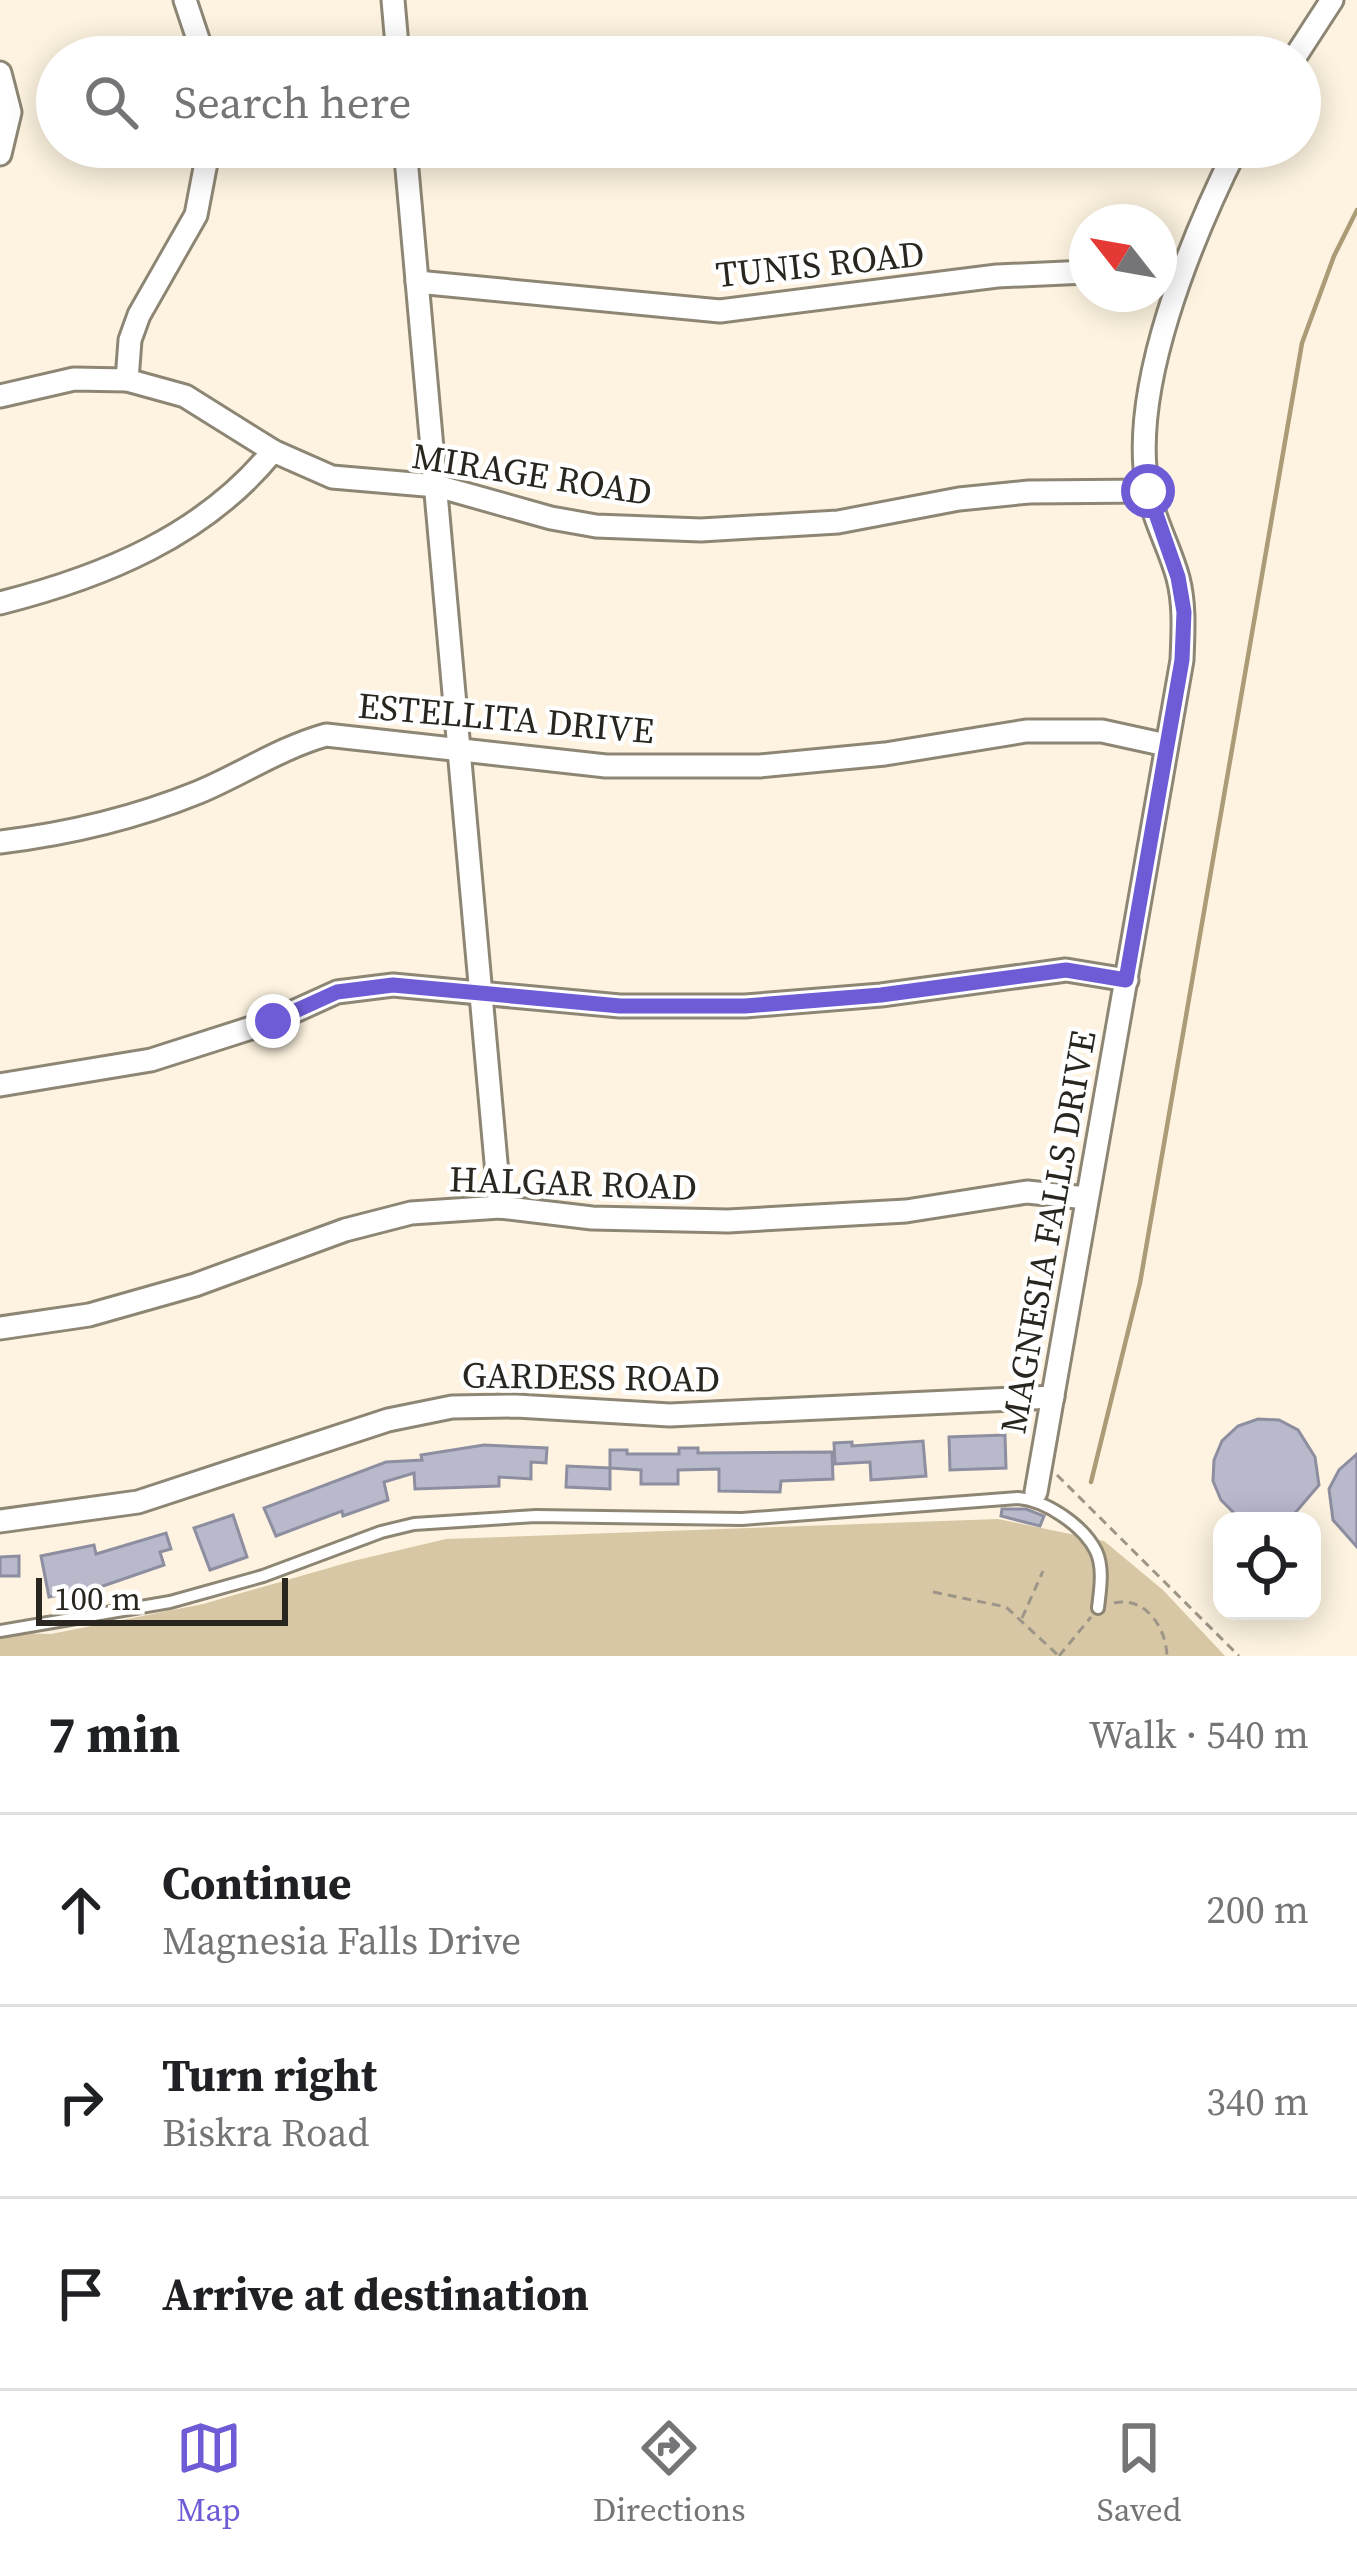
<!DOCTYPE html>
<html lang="en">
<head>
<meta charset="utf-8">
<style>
	body { margin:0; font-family:"Source Serif 4",serif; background:#f6f6f6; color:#202124 }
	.controls { position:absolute; right:36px; bottom:36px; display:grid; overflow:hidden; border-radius:24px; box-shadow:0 6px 30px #0003 }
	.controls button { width:108px; height:108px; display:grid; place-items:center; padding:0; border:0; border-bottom:3px solid #e0e0e0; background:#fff; color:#202124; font:60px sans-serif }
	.compass { position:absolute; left:1069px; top:204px; width:108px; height:108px; border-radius:50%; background:#fff; box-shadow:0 6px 30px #0003; rotate:301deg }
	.scale { position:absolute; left:36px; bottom:30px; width:252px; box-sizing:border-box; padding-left:12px; border:6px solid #29261f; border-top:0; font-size:33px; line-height:42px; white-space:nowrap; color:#29261f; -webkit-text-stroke:9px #fff; paint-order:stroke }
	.stop { position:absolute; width:36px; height:36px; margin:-27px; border:9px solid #6e5cd6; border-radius:50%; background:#fff }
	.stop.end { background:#6e5cd6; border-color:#fff; box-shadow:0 3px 12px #0008 }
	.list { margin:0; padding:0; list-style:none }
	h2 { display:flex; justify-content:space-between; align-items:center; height:156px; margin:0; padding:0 48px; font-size:51px }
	h2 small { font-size:39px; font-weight:400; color:#757577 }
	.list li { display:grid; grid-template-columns:78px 1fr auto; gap:36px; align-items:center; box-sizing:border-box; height:192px; padding:0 48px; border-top:3px solid #e0e0e0 }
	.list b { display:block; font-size:45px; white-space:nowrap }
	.list p { margin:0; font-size:39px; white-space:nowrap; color:#757577 }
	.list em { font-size:39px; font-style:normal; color:#757577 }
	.icon { flex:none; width:66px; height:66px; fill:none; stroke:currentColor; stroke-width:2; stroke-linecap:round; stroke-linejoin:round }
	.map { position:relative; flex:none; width:1357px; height:1656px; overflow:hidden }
	.search { position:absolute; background:#fff; box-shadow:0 6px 30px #0003; left:36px; right:36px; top:36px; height:132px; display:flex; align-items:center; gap:30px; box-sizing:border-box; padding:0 42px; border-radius:66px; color:#757577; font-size:45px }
	.sheet { height:732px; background:#fff }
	nav { display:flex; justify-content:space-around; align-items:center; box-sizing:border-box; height:168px; border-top:3px solid #e0e0e0; background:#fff; font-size:33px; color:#757577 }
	nav a { display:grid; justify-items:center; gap:6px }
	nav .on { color:#6e5cd6 }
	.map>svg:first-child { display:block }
	.green { fill:#d7c7a4 }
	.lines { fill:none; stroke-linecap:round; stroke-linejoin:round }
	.stream { stroke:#ac9b77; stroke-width:4.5 }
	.building { fill:#b9b9cc; stroke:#8e8ea1; stroke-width:3 }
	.service-casing { stroke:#8e8674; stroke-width:16 }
	.minor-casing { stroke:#8e8674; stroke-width:27 }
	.path { stroke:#9d9688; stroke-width:3; stroke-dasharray:9 6; stroke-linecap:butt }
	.service { stroke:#fff; stroke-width:10 }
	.minor { stroke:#fff; stroke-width:21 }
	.route { stroke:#6e5cd6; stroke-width:15 }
	.labels { text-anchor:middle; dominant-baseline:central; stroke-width:9; stroke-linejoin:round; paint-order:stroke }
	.street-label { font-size:36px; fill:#29261f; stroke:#fff }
</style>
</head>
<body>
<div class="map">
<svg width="1357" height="1656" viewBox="0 0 1357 1656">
	<rect width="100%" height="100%" fill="#fdf3e0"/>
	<polygon class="green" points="998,1519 1104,1541 1163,1590 1225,1656 0,1656 0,1633 51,1634 203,1604 353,1561 446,1539"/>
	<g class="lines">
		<polyline class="stream" points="1091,1482 1140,1283 1302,343 1334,256 1357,210"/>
	</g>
	<g class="building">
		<polygon points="1258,1419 1279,1420 1298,1430 1315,1457 1319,1485 1295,1513 1278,1521 1251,1521 1236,1515 1221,1500 1213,1481 1214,1460 1222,1441 1238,1426"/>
		<polygon points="1005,1435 1006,1468 950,1470 949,1437"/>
		<polygon points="923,1441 926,1476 871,1480 870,1462 835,1464 834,1443 852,1442 852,1446"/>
		<polygon points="484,1445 547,1448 546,1463 531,1462 531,1479 499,1477 499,1486 415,1489 414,1473 384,1482 388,1500 343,1516 342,1511 276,1536 264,1508 386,1462 422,1460 421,1455"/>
		<polygon points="679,1448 698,1448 698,1453 832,1452 833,1479 781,1481 780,1492 719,1491 719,1469 678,1470 678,1484 641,1484 641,1470 610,1468 610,1489 566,1487 567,1466 610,1468 610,1450 627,1450 627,1454 679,1454"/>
		<polygon points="1357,1454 1357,1547 1333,1520 1329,1489 1339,1470"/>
		<polygon points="1002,1509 1026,1509 1044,1516 1040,1526 1001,1516"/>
		<polygon points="233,1515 247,1557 210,1570 194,1528"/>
		<polygon points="166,1533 171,1549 160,1552 164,1565 103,1586 49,1597 41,1556 94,1545 96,1554"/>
		<polygon points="19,1556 19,1576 0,1576 0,1557"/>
	</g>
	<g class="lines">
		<defs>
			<path id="service" d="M0,1631L170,1602L263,1576L381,1532L414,1524L536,1516L742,1519L1018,1498C1045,1500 1083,1525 1096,1551C1104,1568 1100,1590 1098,1608"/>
			<g id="minor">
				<polyline points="185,0 204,57"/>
				<polyline points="393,0 398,57"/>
				<polyline points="1295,57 1332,0"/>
				<polyline points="0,73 10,112 0,154"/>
				<polyline points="405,147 500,1207"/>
				<polyline points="417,282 720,311 997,276 1087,272"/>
				<polyline points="127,380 130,340 139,315 196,215 209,147"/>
				<polyline points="0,396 74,379 127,380 185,396 273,451 332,477 437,486 551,518 596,526 701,530 838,522 959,499 1029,492 1148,491"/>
				<path d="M0,603C103,577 204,536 273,451"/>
				<path d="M0,842C67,834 135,818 199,792C242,774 280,748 326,735L606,766H760L885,754L1026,731H1102L1166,745"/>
				<polyline points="0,1085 151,1060 273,1021 337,992 393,985 620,1006 745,1006 881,995 1066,970 1127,980"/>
				<polyline points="0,1328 89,1315 195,1285 345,1230 411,1213 500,1207 592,1218 728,1221 906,1211 1027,1192 1087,1198"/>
				<path d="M1036,1492L1182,660C1183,632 1185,605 1178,578C1170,548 1154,521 1148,490C1128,389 1192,237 1237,147"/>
				<polyline points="0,1521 138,1502 388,1420 452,1407 516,1406 670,1415 1053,1397"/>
			</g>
		</defs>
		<use href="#service" class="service-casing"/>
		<use href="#minor" class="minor-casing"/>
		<g class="path">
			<polyline points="1057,1475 1239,1656"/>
			<polyline points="933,1592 1006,1607 1059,1656"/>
			<path d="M1114,1603C1145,1596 1166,1627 1167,1656"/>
			<polyline points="1022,1618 1043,1571"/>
			<polyline points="1059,1656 1091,1617"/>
		</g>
		<use href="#service" class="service"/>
		<use href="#minor" class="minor"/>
	</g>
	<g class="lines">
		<polyline class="route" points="273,1021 337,992 393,985 620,1006 745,1006 881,995 1066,970 1126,980 1182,660 1184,612 1178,577 1148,491"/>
	</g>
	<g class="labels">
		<g class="street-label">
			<text transform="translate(820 264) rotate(-6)">TUNIS ROAD</text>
			<text transform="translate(532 474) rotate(9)">MIRAGE ROAD</text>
			<text transform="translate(506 718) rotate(5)">ESTELLITA DRIVE</text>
			<text transform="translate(573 1183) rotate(2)">HALGAR ROAD</text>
			<text transform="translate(1048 1232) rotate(-80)">MAGNESIA FALLS DRIVE</text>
			<text transform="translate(591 1377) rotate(1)">GARDESS ROAD</text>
		</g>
	</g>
</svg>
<div class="controls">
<button><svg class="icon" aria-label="locate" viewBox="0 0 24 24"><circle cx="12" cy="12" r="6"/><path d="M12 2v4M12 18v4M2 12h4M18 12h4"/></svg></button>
</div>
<svg class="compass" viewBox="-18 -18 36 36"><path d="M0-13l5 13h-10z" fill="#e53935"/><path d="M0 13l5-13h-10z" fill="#757577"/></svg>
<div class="scale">100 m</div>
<div class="stop" style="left:1148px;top:491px"></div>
<div class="stop end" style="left:273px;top:1021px"></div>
<div class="search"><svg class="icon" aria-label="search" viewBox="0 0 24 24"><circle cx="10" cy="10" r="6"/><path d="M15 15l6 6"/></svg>Search here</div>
</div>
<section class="sheet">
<h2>7 min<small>Walk · 540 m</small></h2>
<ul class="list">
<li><svg class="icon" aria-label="ahead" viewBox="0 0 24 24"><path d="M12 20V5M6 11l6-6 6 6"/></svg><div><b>Continue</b><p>Magnesia Falls Drive</p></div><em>200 m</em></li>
<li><svg class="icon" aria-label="right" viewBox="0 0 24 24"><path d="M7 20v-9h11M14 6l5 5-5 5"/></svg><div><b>Turn right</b><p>Biskra Road</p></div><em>340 m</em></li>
<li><svg class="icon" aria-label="arrive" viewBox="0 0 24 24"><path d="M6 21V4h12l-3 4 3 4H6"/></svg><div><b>Arrive at destination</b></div></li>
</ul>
</section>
<nav>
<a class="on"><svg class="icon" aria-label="map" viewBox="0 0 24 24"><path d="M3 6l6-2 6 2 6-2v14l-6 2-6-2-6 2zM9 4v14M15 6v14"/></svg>Map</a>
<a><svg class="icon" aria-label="directions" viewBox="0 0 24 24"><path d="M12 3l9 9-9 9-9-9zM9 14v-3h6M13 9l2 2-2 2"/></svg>Directions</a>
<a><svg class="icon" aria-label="saved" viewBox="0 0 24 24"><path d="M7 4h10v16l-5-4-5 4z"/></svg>Saved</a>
</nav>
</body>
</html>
